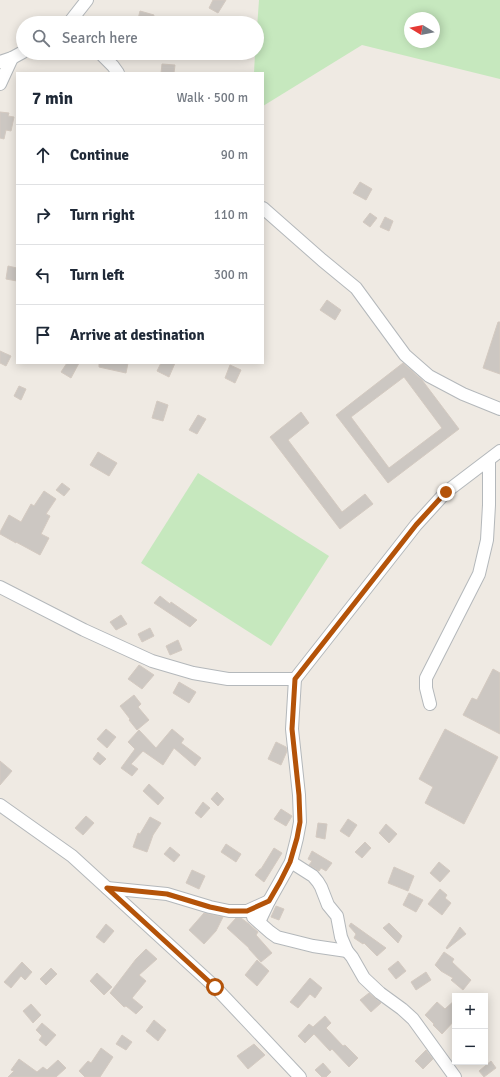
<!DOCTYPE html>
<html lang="en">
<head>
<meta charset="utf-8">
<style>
	body { margin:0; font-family:Signika,sans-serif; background:#f2f2f3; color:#1f2937 }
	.controls { position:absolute; right:12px; bottom:12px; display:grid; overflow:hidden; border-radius:0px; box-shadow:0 2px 10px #0003 }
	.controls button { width:36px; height:36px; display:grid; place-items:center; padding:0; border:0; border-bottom:1px solid #e0e1e3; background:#fff; color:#1f2937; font:20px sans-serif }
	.compass { position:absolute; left:404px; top:12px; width:36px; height:36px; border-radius:50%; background:#fff; box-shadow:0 2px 10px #0003; rotate:280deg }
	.stop { position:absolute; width:12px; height:12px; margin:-9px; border:3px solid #b45309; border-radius:50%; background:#fff }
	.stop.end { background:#b45309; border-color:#fff; box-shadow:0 1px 4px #0008 }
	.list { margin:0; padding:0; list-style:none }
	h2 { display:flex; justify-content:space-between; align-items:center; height:52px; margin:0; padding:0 16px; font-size:17px }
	h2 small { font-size:13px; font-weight:400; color:#747a83 }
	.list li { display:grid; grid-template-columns:26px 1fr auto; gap:12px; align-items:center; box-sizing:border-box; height:60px; padding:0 16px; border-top:1px solid #e0e1e3 }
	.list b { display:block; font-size:15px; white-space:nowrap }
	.list em { font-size:13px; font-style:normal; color:#747a83 }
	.icon { flex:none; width:22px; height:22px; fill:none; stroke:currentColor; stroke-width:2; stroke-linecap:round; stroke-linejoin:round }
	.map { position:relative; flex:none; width:500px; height:1077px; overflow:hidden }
	.search { position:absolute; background:#fff; box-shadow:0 2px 10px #0003; left:16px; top:16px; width:248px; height:44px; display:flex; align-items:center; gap:10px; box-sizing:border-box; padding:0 14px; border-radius:22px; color:#747a83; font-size:15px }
	.panel { position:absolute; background:#fff; box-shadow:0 2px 10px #0003; left:16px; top:72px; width:248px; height:292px; border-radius:0px }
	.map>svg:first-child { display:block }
	.green { fill:#c6e8be; fill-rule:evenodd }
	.building { fill:#ccc7c2; stroke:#d4cac1; fill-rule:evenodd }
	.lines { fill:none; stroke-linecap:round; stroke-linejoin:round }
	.minor-casing { stroke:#b4b8bb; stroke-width:14 }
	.minor { stroke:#fff; stroke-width:12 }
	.route { stroke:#b45309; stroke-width:5 }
</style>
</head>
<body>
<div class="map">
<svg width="500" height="1077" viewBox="0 0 500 1077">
	<rect width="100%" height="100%" fill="#efeae3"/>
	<g class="green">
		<path d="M259,0H500V79L362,45L263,106V73H254L255,53H257V28ZM410,18H434V42H410Z"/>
		<polygon points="198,473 329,556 271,646 141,563"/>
	</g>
	<g class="building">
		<polygon points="213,0 226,0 218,13 209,8"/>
		<polygon points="140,11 154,15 152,23 137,23"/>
		<polygon points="162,64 175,65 174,73 161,73"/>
		<polygon points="0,112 9,113 8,116 14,117 11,131 6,130 4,139 0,138"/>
		<polygon points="360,182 372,189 366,200 353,193"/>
		<polygon points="370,213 377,218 370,227 363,222"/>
		<polygon points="385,217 393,221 389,231 380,227"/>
		<polygon points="8,266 17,268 17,281 6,279"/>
		<polygon points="327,300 341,310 335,320 320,310"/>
		<polygon points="498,322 500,322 500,374 483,368"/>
		<polygon points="0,351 11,356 6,366 0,363"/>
		<polygon points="67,363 79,363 71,378 61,372"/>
		<polygon points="99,363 128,363 126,373 99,367"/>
		<polygon points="161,363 175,363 169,377 157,371"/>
		<path d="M403,363L422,380L459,429L388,483L336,415ZM404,377L442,428L389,468L351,417Z"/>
		<polygon points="230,365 241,370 235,383 225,378"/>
		<polygon points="19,386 26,389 21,400 14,396"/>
		<polygon points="157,401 168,405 163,421 152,418"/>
		<polygon points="301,412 309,423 288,440 342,512 365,494 373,504 340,529 270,437"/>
		<polygon points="198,415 206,419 197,434 189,430"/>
		<polygon points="98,452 117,463 109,476 90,465"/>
		<polygon points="62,483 70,489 64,496 56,490"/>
		<polygon points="44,491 56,499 46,514 50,516 41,534 49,538 40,555 16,542 16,543 0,534 0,532 9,515 21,522 31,504 34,506"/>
		<polygon points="160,596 170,604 171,602 197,620 190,627 154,603"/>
		<polygon points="121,615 127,624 116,630 110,622"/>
		<polygon points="150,628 154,636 142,642 138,634"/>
		<polygon points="178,640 182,650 170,655 166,646"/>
		<polygon points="139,665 154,675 142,689 128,679"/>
		<polygon points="493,669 500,673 500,734 463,715 472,698 477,700"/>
		<polygon points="179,682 196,692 189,703 173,693"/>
		<polygon points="134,695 141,704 138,707 149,720 137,730 129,720 130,719 120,706"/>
		<polygon points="106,729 116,737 107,748 97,739"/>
		<polygon points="172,729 184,739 181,743 201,758 195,766 174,748 163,765 143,751 131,764 138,769 132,776 121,768 135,749 128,742 139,730 156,748"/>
		<polygon points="445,729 498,757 464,824 425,803 433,787 419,779"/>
		<polygon points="276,742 286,747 287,751 281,765 268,759"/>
		<polygon points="98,752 106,759 100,765 93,759"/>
		<polygon points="0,761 12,771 0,785"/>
		<polygon points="149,784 164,798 158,805 143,791"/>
		<polygon points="217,792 224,799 218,806 211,799"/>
		<polygon points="203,802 210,808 201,818 195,813"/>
		<polygon points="281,809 292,816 286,826 274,819"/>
		<polygon points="86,816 94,823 83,835 75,828"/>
		<polygon points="150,817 161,823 153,835 147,852 133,847 138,833 140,834"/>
		<polygon points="348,819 357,825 349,837 340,831"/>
		<polygon points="318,823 327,824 325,839 316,837"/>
		<polygon points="386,824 397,834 389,843 379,833"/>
		<polygon points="365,842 371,848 362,858 355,852"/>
		<polygon points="226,844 241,854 236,862 221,852"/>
		<polygon points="170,847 180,855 174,862 164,854"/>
		<polygon points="274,848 282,853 264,882 255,875 260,869 261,869"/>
		<polygon points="312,851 332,863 326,871 321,868 319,871 309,865 312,861 308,859"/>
		<polygon points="439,862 450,871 440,882 430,873"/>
		<polygon points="394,867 414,876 408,891 388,883"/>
		<polygon points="192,870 205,876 199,889 186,883"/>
		<polygon points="440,889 447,895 445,898 451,903 442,915 428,904"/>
		<polygon points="409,893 423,900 416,912 403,905"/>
		<polygon points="276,906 284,909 279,920 271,917"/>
		<polygon points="204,913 223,917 216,931 204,944 189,930"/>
		<polygon points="236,918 241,918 249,924 258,932 256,935 272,953 261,962 249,949 249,948 227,928"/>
		<polygon points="351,923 386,948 377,956 364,943 363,944 354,938 356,934 349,926"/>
		<polygon points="389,923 402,936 398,943 383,928"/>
		<polygon points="106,924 114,931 104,943 96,937"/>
		<polygon points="460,927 466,934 447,949 446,948"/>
		<polygon points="146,949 157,959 139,975 146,981 132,998 143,1007 136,1014 126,1006 124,1007 110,993 136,959"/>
		<polygon points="444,952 454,959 452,962 471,980 463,990 451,980 453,978 441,971 435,965"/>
		<polygon points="257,960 269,971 257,986 245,975"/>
		<polygon points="398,961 406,971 396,979 388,969"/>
		<polygon points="22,962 32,972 25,980 21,976 11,988 4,982"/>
		<polygon points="51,968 57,974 46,985 40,979"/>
		<polygon points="426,972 431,980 416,990 411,982"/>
		<polygon points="97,973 112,987 104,995 90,981"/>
		<polygon points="310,978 322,988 315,998 310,994 298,1008 290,1002"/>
		<polygon points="369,993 381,1003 371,1012 360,1000"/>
		<polygon points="455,1000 455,1020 442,1034 433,1025 434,1024 425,1015 437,1002 445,1009"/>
		<polygon points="31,1004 41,1015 33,1023 23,1011"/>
		<polygon points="325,1016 331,1023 326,1028 343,1046 345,1045 358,1058 349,1067 332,1049 330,1051 314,1034 305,1043 298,1036 309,1024 313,1027"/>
		<polygon points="154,1020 166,1030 158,1041 146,1031"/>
		<polygon points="42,1023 56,1035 46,1046 39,1040 42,1036 36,1030"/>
		<polygon points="122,1035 132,1042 126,1050 116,1044"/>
		<polygon points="254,1044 265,1055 248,1069 237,1056"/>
		<polygon points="101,1048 113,1057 100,1077 85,1077 79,1071 88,1061 91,1063"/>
		<polygon points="426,1050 433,1059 423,1069 415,1061"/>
		<polygon points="19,1059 37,1072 43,1067 47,1070 58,1060 66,1068 56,1077 8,1077 14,1071 11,1070"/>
		<polygon points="491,1061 496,1068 484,1077 479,1071"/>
		<polygon points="323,1063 331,1072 326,1077 322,1077 315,1070"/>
	</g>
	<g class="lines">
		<defs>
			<g id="minor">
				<polyline points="69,23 87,0"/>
				<polyline points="100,53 113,66 118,73"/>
				<polyline points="0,62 12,58 23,52"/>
				<polyline points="0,84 12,58"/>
				<polyline points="263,208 322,260 356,288 405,355 429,376 463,394 500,409"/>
				<polyline points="0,587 84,630 152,661 193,673 228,679 295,679 416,525 446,492 500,451"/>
				<polyline points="430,704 426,688 426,678 479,574 487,540 489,505 489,460"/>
				<polyline points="0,805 72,856 107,888 215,987 300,1077"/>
				<polyline points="291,862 313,876 318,882 321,887 328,905 337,916 341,937 347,951 352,957 364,978 380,993 402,1009 413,1019 455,1077"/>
				<polyline points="107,888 167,894 210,907 229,911 247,911 269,901"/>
				<polyline points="253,917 270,932 277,937 313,946 347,951"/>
				<polyline points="259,922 269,901 291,862 297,838 300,822 299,795 292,729 295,679"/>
			</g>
		</defs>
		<use href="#minor" class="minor-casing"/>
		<use href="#minor" class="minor"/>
	</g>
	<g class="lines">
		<polyline class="route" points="215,987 107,888 167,894 210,907 229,911 247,911 269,901 280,882 290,862 297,838 300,822 299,795 292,729 295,679 416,525 446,492"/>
	</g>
</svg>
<div class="controls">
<button>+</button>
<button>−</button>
</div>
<svg class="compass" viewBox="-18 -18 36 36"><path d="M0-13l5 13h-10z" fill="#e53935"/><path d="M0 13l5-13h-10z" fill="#747a83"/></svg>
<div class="stop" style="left:215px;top:987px"></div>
<div class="stop end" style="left:446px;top:492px"></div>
<div class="search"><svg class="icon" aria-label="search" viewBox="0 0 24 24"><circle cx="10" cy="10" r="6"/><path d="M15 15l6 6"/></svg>Search here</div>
<section class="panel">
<h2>7 min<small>Walk · 500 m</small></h2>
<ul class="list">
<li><svg class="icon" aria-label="ahead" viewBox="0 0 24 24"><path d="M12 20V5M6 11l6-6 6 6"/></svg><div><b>Continue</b></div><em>90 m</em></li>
<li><svg class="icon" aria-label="right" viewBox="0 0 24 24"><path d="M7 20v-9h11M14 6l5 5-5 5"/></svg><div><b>Turn right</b></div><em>110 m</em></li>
<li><svg class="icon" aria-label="left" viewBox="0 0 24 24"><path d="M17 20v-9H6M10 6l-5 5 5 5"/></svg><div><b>Turn left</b></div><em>300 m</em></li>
<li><svg class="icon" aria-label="arrive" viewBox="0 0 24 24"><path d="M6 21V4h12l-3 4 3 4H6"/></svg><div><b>Arrive at destination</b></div></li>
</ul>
</section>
</div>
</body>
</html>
